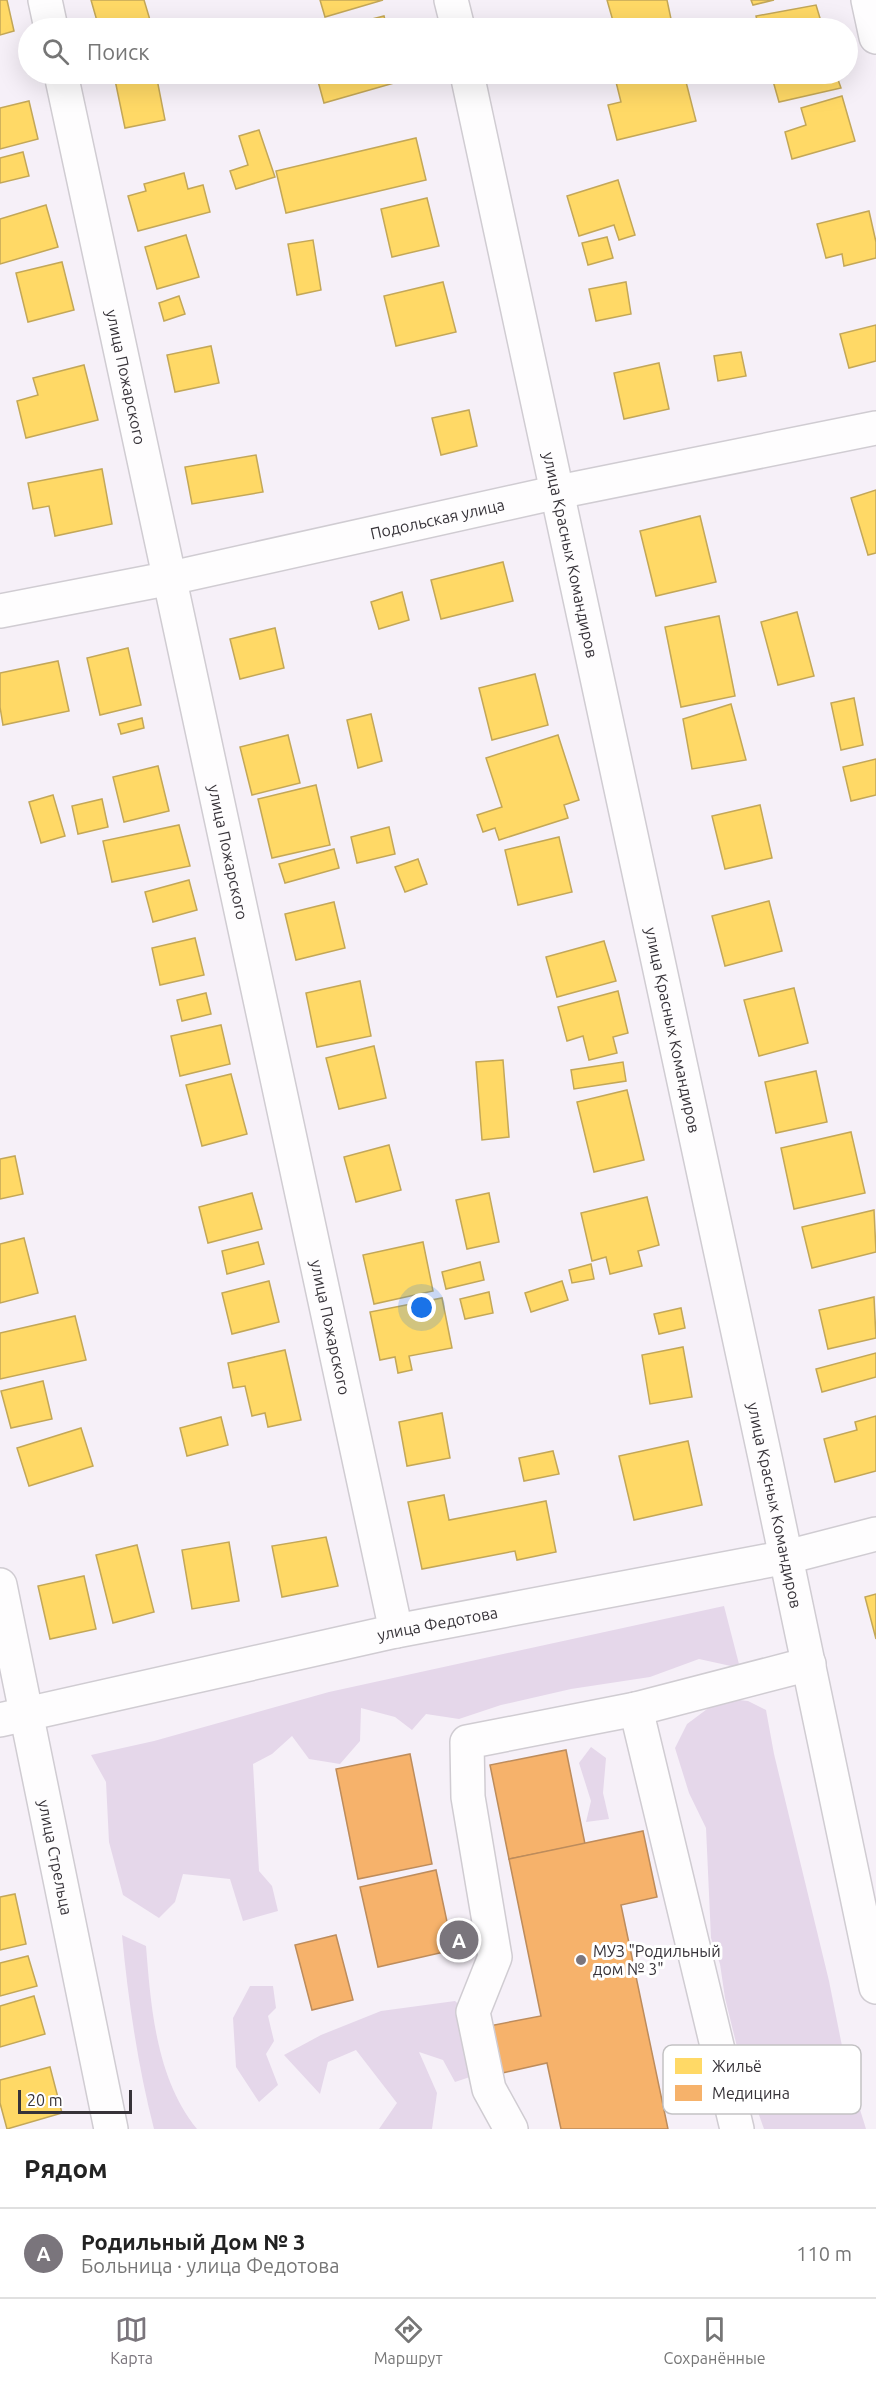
<!DOCTYPE html>
<html lang="ru">
<head>
<meta charset="utf-8">
<style>
	body { margin:0; font-family:Ubuntu,sans-serif; background:#f6f6f6; color:#222 }
	.scale { position:absolute; left:18px; bottom:15px; width:114px; box-sizing:border-box; padding-left:6px; border:3px solid #373339; border-top:0; font-size:16px; line-height:21px; white-space:nowrap; color:#373339; -webkit-text-stroke:4px #fff; paint-order:stroke }
	.you { position:absolute; left:422px; top:1308px; width:21px; height:21px; margin:-15px; border:4px solid #fff; border-radius:50%; background:#1a73e8; box-shadow:0 0 0 9px #1a73e833 }
	.badge { display:grid; place-items:center; width:39px; height:39px; border-radius:50%; background:#7a757c; color:#fff; font-size:20px; font-weight:700 }
	.pin { position:absolute; translate:-50% -50%; border:3px solid #fff; box-shadow:0 2px 6px #0006 }
	.list { margin:0; padding:0; list-style:none }
	h2 { display:flex; justify-content:space-between; align-items:center; height:78px; margin:0; padding:0 24px; font-size:26px }
	h2 small { font-size:20px; font-weight:400; color:#767676 }
	.list li { display:grid; grid-template-columns:39px 1fr auto; gap:18px; align-items:center; box-sizing:border-box; height:90px; padding:0 24px; border-top:2px solid #e0e0e0 }
	.list b { display:block; font-size:22px; white-space:nowrap }
	.list p { margin:0; font-size:20px; white-space:nowrap; color:#767676 }
	.list em { font-size:20px; font-style:normal; color:#767676 }
	.icon { flex:none; width:33px; height:33px; fill:none; stroke:currentColor; stroke-width:2; stroke-linecap:round; stroke-linejoin:round }
	.map { position:relative; flex:none; width:876px; height:2129px; overflow:hidden }
	.search { position:absolute; background:#fff; box-shadow:0 6px 24px #0002; left:18px; right:18px; top:18px; height:66px; display:flex; align-items:center; gap:15px; box-sizing:border-box; padding:0 21px; border-radius:33px; color:#767676; font-size:22px }
	.sheet { height:168px; background:#fff }
	nav { display:flex; justify-content:space-around; align-items:center; box-sizing:border-box; height:84px; border-top:2px solid #e0e0e0; background:#fff; font-size:16px; color:#767676 }
	nav a { display:grid; justify-items:center; gap:3px }
	nav .on { color:#7a757c }
	.map>svg:first-child { display:block }
	.green { fill:#e5d7ea }
	.homes { fill:#ffd966; stroke:#c3a758; stroke-width:1.5 }
	.health { fill:#f6b26b; stroke:#bd8c5c; stroke-width:1.5 }
	.lines { fill:none; stroke-linecap:round; stroke-linejoin:round }
	.minor-casing { stroke:#d0ccd2; stroke-width:36 }
	.minor { stroke:#fefdfe; stroke-width:33 }
	.poi-dot { fill:#7a757c; stroke:#fff; stroke-width:2 }
	.labels { text-anchor:middle; dominant-baseline:central; stroke-width:6; stroke-linejoin:round; paint-order:stroke }
	.street-label { font-size:16px; fill:#373339; stroke:#fff }
	.poi-label { font-size:16px; fill:#373339; stroke:#fff; text-anchor:start }
	.key { fill:#fff; stroke:#c3c2c4; stroke-width:1.5 }
	.key-label { font-size:16px; fill:#373339 }
</style>
</head>
<body>
<div class="map">
<svg width="876" height="2129" viewBox="0 0 876 2129">
	<rect width="100%" height="100%" fill="#f6f0f8"/>
	<g class="green">
		<polygon points="724,1606 740,1668 699,1659 650,1677 571,1689 501,1705 459,1719 426,1714 412,1730 395,1717 361,1708 360,1741 340,1764 309,1759 292,1736 272,1754 253,1764 259,1871 272,1886 278,1911 243,1921 230,1879 183,1874 175,1902 159,1918 123,1895 109,1842 106,1782 91,1755 154,1741 329,1692"/>
		<polygon points="722,1698 748,1701 766,1710 774,1754 829,1981 845,2061 866,2129 764,2129 742,2067 725,1998 720,1964 711,1938 706,1828 689,1793 675,1748 687,1724"/>
		<polygon points="591,1747 606,1758 603,1793 609,1819 586,1822 591,1801 579,1763"/>
		<path d="M122,1935L146,1946C151,2008 156,2078 197,2129H154C138,2067 128,1999 122,1935Z"/>
		<polygon points="250,1986 273,1986 276,2008 268,2016 274,2041 266,2054 278,2085 259,2102 236,2067 233,2018"/>
		<polygon points="455,2001 485,2030 500,2067 455,2082 443,2060 419,2052 437,2093 432,2129 379,2129 397,2103 356,2050 328,2062 320,2094 284,2055 321,2035 381,2011"/>
	</g>
	<g class="homes">
		<polygon points="0,0 7,0 14,31 0,35"/>
		<polygon points="91,0 144,0 150,20 115,28 99,28"/>
		<polygon points="320,0 383,0 325,17"/>
		<polygon points="607,0 667,0 671,19 628,28 615,28"/>
		<polygon points="751,0 774,0 753,5"/>
		<polygon points="816,5 823,28 759,28 756,16"/>
		<polygon points="384,16 387,28 337,28"/>
		<polygon points="143,74 156,74 165,120 125,128 115,80"/>
		<polygon points="316,74 399,74 401,81 324,103"/>
		<polygon points="614,74 684,74 696,121 617,140 608,105 621,102"/>
		<polygon points="771,74 836,74 841,88 779,102"/>
		<polygon points="842,96 855,141 792,159 785,132 806,125 801,108"/>
		<polygon points="29,101 38,139 0,149 0,108"/>
		<polygon points="259,130 275,177 236,189 230,171 248,165 239,136"/>
		<polygon points="416,138 426,180 286,213 276,171"/>
		<polygon points="23,152 29,176 0,183 0,158"/>
		<polygon points="184,173 188,189 203,185 210,212 138,231 128,196 146,191 144,184"/>
		<polygon points="618,180 635,235 619,240 614,225 579,236 567,196"/>
		<polygon points="427,198 439,246 392,257 381,209"/>
		<polygon points="46,205 58,247 0,264 0,219"/>
		<polygon points="869,211 876,242 876,258 844,266 842,254 826,258 817,224"/>
		<polygon points="186,235 199,277 157,289 145,247"/>
		<polygon points="607,237 613,258 588,265 582,243"/>
		<polygon points="313,240 321,290 297,295 288,244"/>
		<polygon points="62,262 74,310 28,322 16,273"/>
		<polygon points="443,282 456,332 396,346 384,296"/>
		<polygon points="626,282 631,314 596,321 589,289"/>
		<polygon points="179,296 185,314 164,321 159,303"/>
		<polygon points="876,325 876,361 849,368 840,334"/>
		<polygon points="211,346 219,383 175,392 167,355"/>
		<polygon points="741,352 746,376 718,381 714,356"/>
		<polygon points="659,363 669,409 624,419 614,373"/>
		<polygon points="84,365 98,420 26,438 17,401 38,395 33,378"/>
		<polygon points="469,410 477,446 441,455 432,418"/>
		<polygon points="256,455 263,492 192,504 185,467"/>
		<polygon points="102,469 112,524 55,536 49,506 33,509 28,483"/>
		<polygon points="876,490 876,553 868,555 851,498"/>
		<polygon points="700,516 716,582 656,596 640,531"/>
		<polygon points="503,562 513,601 441,619 431,580"/>
		<polygon points="402,592 409,620 379,629 371,602"/>
		<polygon points="797,612 814,676 778,685 761,622"/>
		<polygon points="719,616 735,696 681,707 665,627"/>
		<polygon points="275,628 284,668 240,679 230,639"/>
		<polygon points="128,648 141,705 100,715 87,658"/>
		<polygon points="58,661 69,711 3,725 0,707 0,673"/>
		<polygon points="535,674 548,725 492,740 479,688"/>
		<polygon points="854,698 863,745 841,750 831,703"/>
		<polygon points="731,704 746,760 692,769 683,719"/>
		<polygon points="371,714 382,761 358,768 347,720"/>
		<polygon points="142,718 144,728 121,734 118,724"/>
		<polygon points="288,735 300,783 252,795 240,747"/>
		<polygon points="558,735 579,800 564,805 568,818 499,840 495,828 483,832 477,815 502,807 486,758"/>
		<polygon points="876,759 876,795 851,801 843,767"/>
		<polygon points="158,766 169,811 124,822 113,777"/>
		<polygon points="316,785 330,845 272,858 258,799"/>
		<polygon points="53,795 65,836 41,843 29,802"/>
		<polygon points="102,799 108,827 78,834 72,806"/>
		<polygon points="760,805 772,858 725,869 712,816"/>
		<polygon points="179,825 190,866 112,882 103,841"/>
		<polygon points="389,827 395,854 357,863 351,837"/>
		<polygon points="559,837 572,892 518,905 505,850"/>
		<polygon points="334,849 339,868 285,883 279,864"/>
		<polygon points="418,859 427,884 405,892 395,867"/>
		<polygon points="189,880 197,910 153,922 145,892"/>
		<polygon points="769,901 782,951 725,966 712,916"/>
		<polygon points="334,902 345,948 296,960 285,914"/>
		<polygon points="195,938 204,975 160,985 152,948"/>
		<polygon points="604,941 616,981 557,997 546,957"/>
		<polygon points="360,981 371,1036 317,1047 306,993"/>
		<polygon points="794,988 808,1043 759,1056 744,1000"/>
		<polygon points="618,991 628,1033 613,1037 617,1053 589,1060 583,1036 567,1041 558,1007"/>
		<polygon points="206,993 211,1014 182,1021 177,1000"/>
		<polygon points="221,1025 230,1064 180,1076 171,1036"/>
		<polygon points="374,1046 386,1098 339,1109 326,1058"/>
		<polygon points="503,1060 509,1137 482,1140 476,1062"/>
		<polygon points="623,1062 626,1081 574,1089 571,1070"/>
		<polygon points="816,1071 827,1122 776,1133 765,1082"/>
		<polygon points="231,1074 247,1134 202,1146 186,1085"/>
		<polygon points="627,1090 644,1160 594,1172 577,1102"/>
		<polygon points="851,1132 865,1193 794,1209 781,1148"/>
		<polygon points="389,1145 401,1190 356,1202 344,1157"/>
		<polygon points="15,1156 23,1194 0,1199 0,1159"/>
		<polygon points="252,1193 262,1229 208,1243 199,1207"/>
		<polygon points="489,1193 499,1242 467,1249 456,1200"/>
		<polygon points="647,1197 659,1245 638,1251 642,1266 610,1274 606,1257 592,1261 581,1213"/>
		<polygon points="874,1210 876,1252 812,1268 802,1227"/>
		<polygon points="24,1238 38,1293 0,1303 0,1244"/>
		<polygon points="258,1242 264,1264 227,1274 222,1251"/>
		<polygon points="423,1242 433,1291 374,1304 363,1255"/>
		<polygon points="480,1262 484,1280 446,1289 442,1272"/>
		<polygon points="591,1264 594,1279 572,1283 569,1270"/>
		<polygon points="269,1281 279,1322 232,1334 222,1293"/>
		<polygon points="562,1281 568,1300 531,1312 525,1293"/>
		<polygon points="489,1292 493,1313 465,1319 460,1299"/>
		<polygon points="874,1297 876,1338 828,1349 819,1310"/>
		<polygon points="442,1298 452,1348 409,1356 412,1370 398,1373 395,1357 380,1360 370,1312"/>
		<polygon points="681,1308 685,1328 659,1334 654,1314"/>
		<polygon points="75,1316 86,1360 0,1379 0,1333"/>
		<polygon points="683,1347 692,1397 650,1404 642,1355"/>
		<polygon points="285,1350 301,1420 268,1427 265,1413 252,1416 245,1386 233,1388 228,1363"/>
		<polygon points="876,1353 876,1377 822,1392 816,1369"/>
		<polygon points="43,1381 52,1419 11,1428 1,1391"/>
		<polygon points="442,1413 450,1458 407,1466 399,1422"/>
		<polygon points="876,1416 876,1471 835,1482 824,1439 857,1430 855,1422"/>
		<polygon points="221,1417 228,1445 187,1456 180,1428"/>
		<polygon points="81,1428 93,1466 29,1486 17,1448"/>
		<polygon points="688,1441 702,1505 634,1520 619,1456"/>
		<polygon points="553,1451 559,1474 524,1481 519,1458"/>
		<polygon points="444,1495 449,1520 546,1501 556,1552 517,1560 515,1551 422,1569 408,1502"/>
		<polygon points="326,1537 338,1586 282,1597 272,1546"/>
		<polygon points="229,1542 239,1601 192,1609 182,1550"/>
		<polygon points="137,1545 154,1612 113,1623 96,1555"/>
		<polygon points="84,1576 96,1629 50,1639 38,1586"/>
		<polygon points="876,1594 876,1639 865,1597"/>
		<polygon points="15,1894 26,1944 0,1950 0,1897"/>
		<polygon points="28,1956 37,1986 0,1996 0,1963"/>
		<polygon points="34,1996 45,2034 0,2047 0,2006"/>
		<polygon points="50,2067 62,2113 7,2129 0,2103 0,2080"/>
	</g>
	<g class="health">
		<polygon points="566,1750 585,1844 509,1859 490,1765"/>
		<polygon points="410,1754 432,1864 358,1879 336,1769"/>
		<polygon points="643,1831 657,1897 621,1905 668,2129 561,2129 547,2063 498,2074 489,2026 541,2016 509,1859"/>
		<polygon points="436,1870 453,1950 378,1967 360,1887"/>
		<polygon points="336,1935 353,2000 312,2010 295,1945"/>
	</g>
	<g class="lines">
		<defs>
			<g id="minor">
				<polyline points="45,0 51,28"/>
				<polyline points="451,0 458,28"/>
				<polyline points="868,0 876,37"/>
				<path id="s1" d="M61,74L396,1631"/>
				<path id="s2" d="M467,74L766,1462L876,1987"/>
				<path id="s3" d="M0,611L171,578L558,492L876,428"/>
				<path id="s4" d="M0,1585L111,2129"/>
				<path id="s5" d="M0,1720L396,1631L787,1557L876,1534"/>
				<polyline points="511,2129 489,2089 473,2012 495,1957 468,1797 467,1742 636,1709"/>
				<polyline points="737,2129 636,1709 809,1664"/>
			</g>
		</defs>
		<use href="#minor" class="minor-casing"/>
		<use href="#minor" class="minor"/>
	</g>
	<circle class="poi-dot" cx="581" cy="1960" r="6"/>
	<g class="labels">
		<g class="street-label">
			<text stroke="none"><textPath href="#s1" startOffset="310">улица Пожарского</textPath></text>
			<text stroke="none"><textPath href="#s3" startOffset="447">Подольская улица</textPath></text>
			<text stroke="none"><textPath href="#s2" startOffset="492">улица Красных Командиров</textPath></text>
			<text stroke="none"><textPath href="#s1" startOffset="796">улица Пожарского</textPath></text>
			<text stroke="none"><textPath href="#s2" startOffset="978">улица Красных Командиров</textPath></text>
			<text stroke="none"><textPath href="#s1" startOffset="1282">улица Пожарского</textPath></text>
			<text stroke="none"><textPath href="#s2" startOffset="1464">улица Красных Командиров</textPath></text>
			<text stroke="none"><textPath href="#s5" startOffset="448">улица Федотова</textPath></text>
			<text stroke="none"><textPath href="#s4" startOffset="278">улица Стрельца</textPath></text>
		</g>
		<g class="poi-label">
			<text x="593" y="1951">МУЗ "Родильный<tspan x="593" dy="18">дом № 3"</tspan></text>
		</g>
	</g>
	<rect x="663" y="2045" width="198" height="69" rx="9" class="key"/>
	<rect x="675" y="2058" width="27" height="16" fill="#ffd966"/>
	<rect x="675" y="2085" width="27" height="16" fill="#f6b26b"/>
	<g class="key-label">
		<text x="712" y="2072">Жильё</text>
		<text x="712" y="2099">Медицина</text>
	</g>
</svg>
<div class="scale">20 m</div>
<div class="you"></div>
<div class="pin badge" style="left:459px;top:1940px">A</div>
<div class="search"><svg class="icon" aria-label="search" viewBox="0 0 24 24"><circle cx="10" cy="10" r="6"/><path d="M15 15l6 6"/></svg>Поиск</div>
</div>
<section class="sheet">
<h2>Рядом<small></small></h2>
<ul class="list">
<li><span class="badge">A</span><div><b>Родильный Дом № 3</b><p>Больница · улица Федотова</p></div><em>110 m</em></li>
</ul>
</section>
<nav>
<a class="on"><svg class="icon" aria-label="map" viewBox="0 0 24 24"><path d="M3 6l6-2 6 2 6-2v14l-6 2-6-2-6 2zM9 4v14M15 6v14"/></svg>Карта</a>
<a><svg class="icon" aria-label="directions" viewBox="0 0 24 24"><path d="M12 3l9 9-9 9-9-9zM9 14v-3h6M13 9l2 2-2 2"/></svg>Маршрут</a>
<a><svg class="icon" aria-label="saved" viewBox="0 0 24 24"><path d="M7 4h10v16l-5-4-5 4z"/></svg>Сохранённые</a>
</nav>
</body>
</html>
